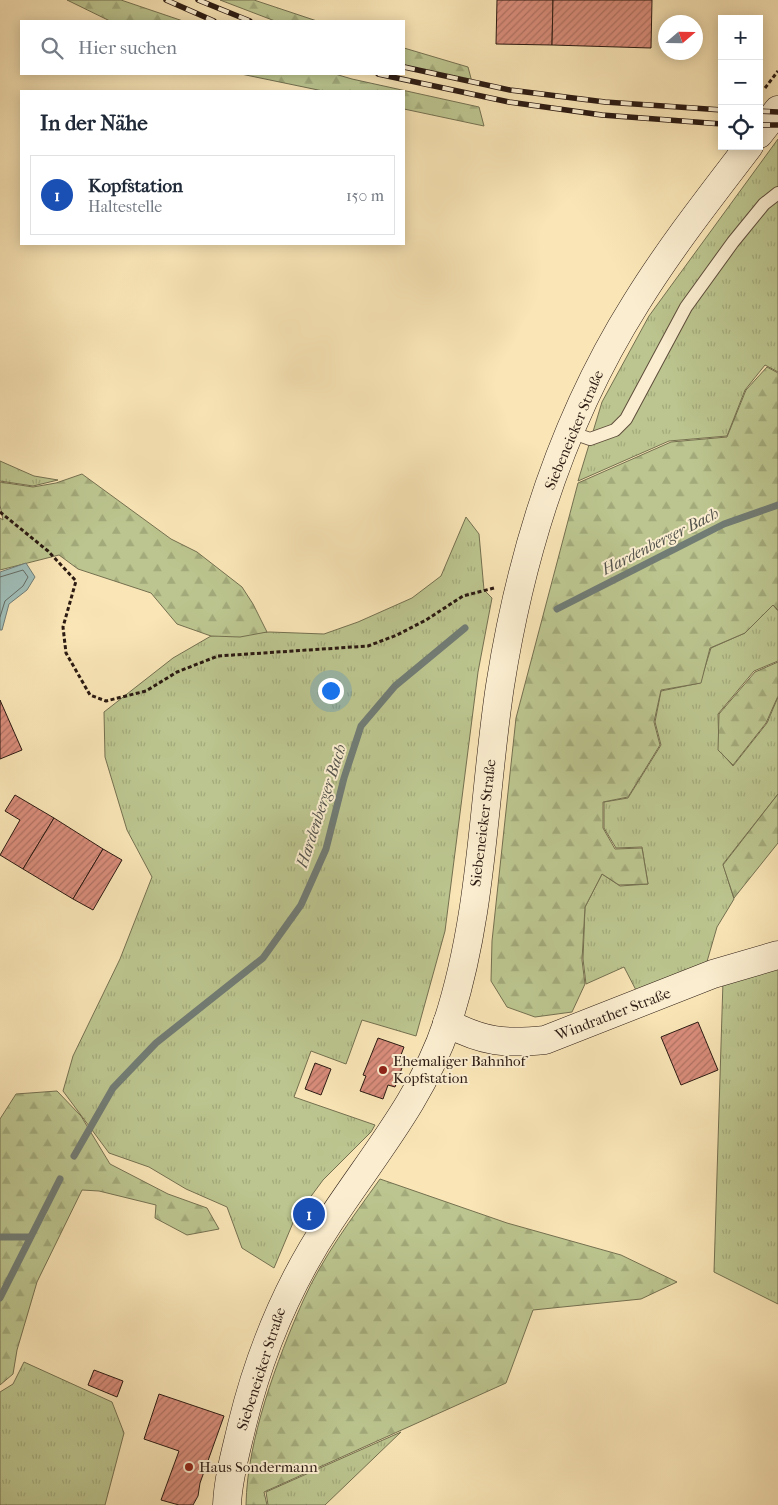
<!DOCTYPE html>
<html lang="de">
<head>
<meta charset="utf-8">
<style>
	body { margin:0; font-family:"IM FELL French Canon",serif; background:#f6f6f7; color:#1f2937 }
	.controls { position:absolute; right:15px; top:15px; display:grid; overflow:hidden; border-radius:0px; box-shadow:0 2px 12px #0003 }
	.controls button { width:45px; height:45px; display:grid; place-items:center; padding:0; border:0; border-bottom:1px solid #e0e1e3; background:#fff; color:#1f2937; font:25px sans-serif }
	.compass { position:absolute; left:658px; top:15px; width:45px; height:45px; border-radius:50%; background:#fff; box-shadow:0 2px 12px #0003; rotate:70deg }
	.you { position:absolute; left:330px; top:690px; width:18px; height:18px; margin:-12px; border:4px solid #fff; border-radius:50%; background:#1a73e8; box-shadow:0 0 0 8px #1a73e833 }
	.badge { display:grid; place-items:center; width:32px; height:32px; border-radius:50%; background:#ea580c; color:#fff; font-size:16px; font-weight:700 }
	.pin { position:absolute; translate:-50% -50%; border:2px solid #fff; box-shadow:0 1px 5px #0006 }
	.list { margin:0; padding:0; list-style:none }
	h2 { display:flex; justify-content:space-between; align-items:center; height:65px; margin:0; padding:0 20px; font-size:21px }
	h2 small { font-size:16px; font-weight:400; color:#747a83 }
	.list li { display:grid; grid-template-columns:32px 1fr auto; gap:15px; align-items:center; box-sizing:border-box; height:80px; margin:0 10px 10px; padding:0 10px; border:1px solid #e0e1e3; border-radius:0px }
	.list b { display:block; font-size:19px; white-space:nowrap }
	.list p { margin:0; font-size:16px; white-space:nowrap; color:#747a83 }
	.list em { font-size:16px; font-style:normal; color:#747a83 }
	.icon { flex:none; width:28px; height:28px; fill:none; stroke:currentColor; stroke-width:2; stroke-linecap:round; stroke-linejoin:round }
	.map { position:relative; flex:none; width:778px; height:1505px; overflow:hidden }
	.search { position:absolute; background:#fff; box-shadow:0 2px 12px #0003; left:20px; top:20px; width:385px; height:55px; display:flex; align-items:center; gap:12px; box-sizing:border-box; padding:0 18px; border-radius:0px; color:#747a83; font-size:19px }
	.panel { position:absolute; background:#fff; box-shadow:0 2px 12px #0003; left:20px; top:90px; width:385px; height:155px; border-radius:0px }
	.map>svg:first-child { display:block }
	.grass { fill:url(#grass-tufts); stroke:#747050 }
	.forest { fill:url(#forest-firs); stroke:#747050 }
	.water { fill:#a0bdb7; stroke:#717c75 }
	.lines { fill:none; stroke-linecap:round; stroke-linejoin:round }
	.shore { stroke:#666c64; stroke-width:1 }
	.stream { stroke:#717c75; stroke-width:7 }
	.building { fill:url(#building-hatch); stroke:#2b1a12 }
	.lane-casing { stroke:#5e4d3b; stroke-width:14 }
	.secondary-casing { stroke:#2b1a12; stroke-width:29 }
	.path { stroke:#2b1a12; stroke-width:3; stroke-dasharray:4 2.5; stroke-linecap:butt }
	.lane { stroke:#fbeed0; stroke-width:12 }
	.secondary { stroke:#fbeed0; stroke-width:28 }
	.rail-casing { stroke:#2b1a12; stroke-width:5.5 }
	.rail { stroke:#fbeed0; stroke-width:4; stroke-dasharray:11; stroke-linecap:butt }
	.poi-dot { fill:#8f2418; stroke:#fbeed0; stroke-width:2 }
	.labels { text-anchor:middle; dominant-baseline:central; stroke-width:4; stroke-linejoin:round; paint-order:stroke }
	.street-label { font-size:15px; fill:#2b1a12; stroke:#fbeed0 }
	.poi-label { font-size:15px; fill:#2b1a12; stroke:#fbeed0; text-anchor:start }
	.water-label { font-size:16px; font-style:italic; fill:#54534c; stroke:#fbeed0 }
</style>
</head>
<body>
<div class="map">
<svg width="778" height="1505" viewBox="0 0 778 1505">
	<defs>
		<pattern id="grass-tufts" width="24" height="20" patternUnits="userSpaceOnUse" patternTransform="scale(1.25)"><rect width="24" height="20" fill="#bcc58f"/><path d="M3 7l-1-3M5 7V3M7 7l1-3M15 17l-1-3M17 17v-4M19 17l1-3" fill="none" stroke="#a2a97a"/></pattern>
		<pattern id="forest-firs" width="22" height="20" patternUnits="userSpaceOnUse" patternTransform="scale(1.25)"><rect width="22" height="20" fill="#bcc58f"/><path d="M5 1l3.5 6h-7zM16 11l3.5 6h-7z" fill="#a2a97a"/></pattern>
		<pattern id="building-hatch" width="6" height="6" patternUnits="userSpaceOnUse" patternTransform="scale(1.25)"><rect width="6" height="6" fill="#d98d7b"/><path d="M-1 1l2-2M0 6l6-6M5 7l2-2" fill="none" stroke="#b07263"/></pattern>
	</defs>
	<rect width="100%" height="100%" fill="#f9e5b6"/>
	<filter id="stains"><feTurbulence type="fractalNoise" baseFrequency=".004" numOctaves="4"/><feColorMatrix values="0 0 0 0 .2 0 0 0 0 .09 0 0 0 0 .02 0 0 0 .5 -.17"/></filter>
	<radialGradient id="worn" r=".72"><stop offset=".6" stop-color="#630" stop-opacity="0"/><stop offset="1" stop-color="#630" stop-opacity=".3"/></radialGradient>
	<g class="grass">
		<polygon points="778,139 778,372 765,365 745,390 727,436 669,441 578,481 602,402 649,316"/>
		<polygon points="0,461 34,476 58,480 33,486 0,481"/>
		<polygon points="466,517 479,534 484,590 492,598 478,672 445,931 416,1036 362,1020 346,1064 311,1051 294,1097 375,1125 371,1132 323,1180 295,1218 274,1268 242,1248 227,1207 186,1189 149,1167 109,1153 63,1091 73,1056 120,959 152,877 127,830 105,757 104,712 173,658 211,636 270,632 324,634 358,622 412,598 441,576"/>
		<polygon points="773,605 778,611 778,661 754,671 718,714 719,750 733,766 767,723 778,697 778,794 723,864 734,899 717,927 706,965 637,992 624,967 586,984 583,959 585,907 602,874 620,886 648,884 642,847 616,848 604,828 604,802 628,798 661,745 655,722 661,691 700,683 711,648 745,633"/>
		<polygon points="778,966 778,1304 714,1272 723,981"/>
		<polygon points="24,1362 112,1402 124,1433 105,1505 0,1505 0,1392 13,1384"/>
		<polygon points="401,1432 325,1505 268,1505 266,1492"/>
	</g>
	<g class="forest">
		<polygon points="67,0 121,0 183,21 110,21"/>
		<polygon points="220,0 254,0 317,21 275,21"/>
		<polygon points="404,48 468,67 472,82 404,65"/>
		<polygon points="241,74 335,74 352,79 479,107 484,126 404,109 404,91 323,91"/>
		<polygon points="767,367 778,373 778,610 773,605 745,633 710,648 701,683 661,690 654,722 660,745 628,797 603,802 603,828 615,849 642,848 648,884 619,885 602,874 585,907 582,960 585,984 572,1012 535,1017 507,1007 491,981 492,941 516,718 578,483 671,442 727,437 746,390"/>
		<polygon points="82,474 171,539 197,552 242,587 253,604 267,632 240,637 211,636 177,624 151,593 78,569 59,555 0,570 0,518 3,520 0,505 0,482 33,487 56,483"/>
		<polygon points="778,662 778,696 766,723 733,765 718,750 719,714 755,672"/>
		<polygon points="778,794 778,843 734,898 723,865"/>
		<polygon points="57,1091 81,1116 110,1164 168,1194 207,1208 219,1229 187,1235 155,1218 156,1205 99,1191 82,1190 37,1282 17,1350 13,1374 0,1385 0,1119 16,1094"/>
		<path d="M380,1179L507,1223L621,1255L677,1282L641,1299L533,1310L506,1383L264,1492L267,1505H246C247,1440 277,1360 303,1301C322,1258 352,1218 380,1179Z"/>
	</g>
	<polygon class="water" points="26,563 35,577 27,590 9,604 2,630 0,630 0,572"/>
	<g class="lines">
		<polyline class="shore" points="0,577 23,570 28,577 23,586 5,601 0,617"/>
		<g class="stream">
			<polyline points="557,609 724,524 778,505"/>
			<polyline points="74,1156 113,1088 156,1043 263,958 301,905 326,849 344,778 361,726 395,686 465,628"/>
			<polyline points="0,1237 29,1237"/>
			<polyline points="0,1298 60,1179"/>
		</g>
	</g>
	<g class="building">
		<polygon points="497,0 553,0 552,45 496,44"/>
		<polygon points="553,0 652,0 651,48 552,45"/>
		<polygon points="0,700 22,750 0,759"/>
		<polygon points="15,795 54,818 23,869 0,855 20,820 5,811"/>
		<polygon points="54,818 103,849 73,899 23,869"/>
		<polygon points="103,849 122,860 93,910 73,899"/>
		<polygon points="698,1022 718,1070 681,1085 661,1037"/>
		<polygon points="378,1038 404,1047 398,1063 403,1065 395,1087 388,1085 383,1099 360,1091 366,1076 363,1075"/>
		<polygon points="315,1063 331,1069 321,1095 305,1089"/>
		<polygon points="94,1370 123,1381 117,1397 88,1385"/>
		<polygon points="159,1394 224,1416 200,1483 198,1496 193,1505 179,1505 161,1500 179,1451 144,1439"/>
	</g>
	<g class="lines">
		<defs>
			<polyline id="lane" points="570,432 590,439 615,430 626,419 686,307 733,242 764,204 778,193"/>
			<g id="secondary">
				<polyline points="759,134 778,110"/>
				<path d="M447,1023C484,1042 504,1044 545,1040L713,974L778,955"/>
				<path d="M227,1505C228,1478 236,1451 242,1425C260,1351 288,1284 330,1221C372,1157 423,1097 447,1024C483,915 483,798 500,686C521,552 563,419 636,303C670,248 710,197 749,146"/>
			</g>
		</defs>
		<use href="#lane" class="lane-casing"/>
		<use href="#secondary" class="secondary-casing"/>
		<g class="path">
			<polyline points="765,88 778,71"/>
			<polyline points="0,512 48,551 76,581 63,627 66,653 90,695 106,701 146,691 177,672 218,656 368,646 397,635 426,620 463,596 494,588"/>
		</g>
		<use href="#lane" class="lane"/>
		<use href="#secondary" class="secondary"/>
		<defs>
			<g id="rail">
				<polyline points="166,0 214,21"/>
				<polyline points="198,0 250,21"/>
				<polyline points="404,67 510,90 605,102 722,110"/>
				<polyline points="378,74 509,102 602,115 722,124"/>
				<polyline points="759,111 778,112"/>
				<polyline points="759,125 778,125"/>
			</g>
		</defs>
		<use href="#rail" class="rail-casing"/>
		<use href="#rail" class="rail"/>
	</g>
	<g class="poi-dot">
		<circle cx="383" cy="1070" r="5"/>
		<circle cx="189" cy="1467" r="5"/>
	</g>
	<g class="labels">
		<g class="street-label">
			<text transform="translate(574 430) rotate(-67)">Siebeneicker Straße</text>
			<text transform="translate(483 823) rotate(-83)">Siebeneicker Straße</text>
			<text transform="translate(613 1014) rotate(-21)">Windrather Straße</text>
			<text transform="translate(261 1369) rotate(-72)">Siebeneicker Straße</text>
		</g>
		<g class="poi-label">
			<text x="393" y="1061">Ehemaliger Bahnhof<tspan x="393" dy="17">Kopfstation</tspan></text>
			<text x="199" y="1467">Haus Sondermann</text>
		</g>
		<g class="water-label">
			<text transform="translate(660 541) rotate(-27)">Hardenberger Bach</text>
			<text transform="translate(321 806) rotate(-72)">Hardenberger Bach</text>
		</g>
	</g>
	<rect width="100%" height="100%" filter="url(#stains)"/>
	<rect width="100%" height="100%" fill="url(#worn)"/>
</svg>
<div class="controls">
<button>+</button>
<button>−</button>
<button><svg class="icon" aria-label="locate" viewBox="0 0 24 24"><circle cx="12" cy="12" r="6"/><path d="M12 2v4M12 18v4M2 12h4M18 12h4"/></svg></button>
</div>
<svg class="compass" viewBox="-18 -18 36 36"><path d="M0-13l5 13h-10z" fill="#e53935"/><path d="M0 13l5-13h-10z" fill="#747a83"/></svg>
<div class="you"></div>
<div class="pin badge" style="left:309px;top:1214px;background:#1a4fb4">1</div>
<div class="search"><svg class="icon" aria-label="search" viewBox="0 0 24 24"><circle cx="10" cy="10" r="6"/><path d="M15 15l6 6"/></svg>Hier suchen</div>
<section class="panel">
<h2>In der Nähe<small></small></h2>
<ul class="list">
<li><span class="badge" style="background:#1a4fb4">1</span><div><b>Kopfstation</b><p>Haltestelle</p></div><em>150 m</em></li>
</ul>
</section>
</div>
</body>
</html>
